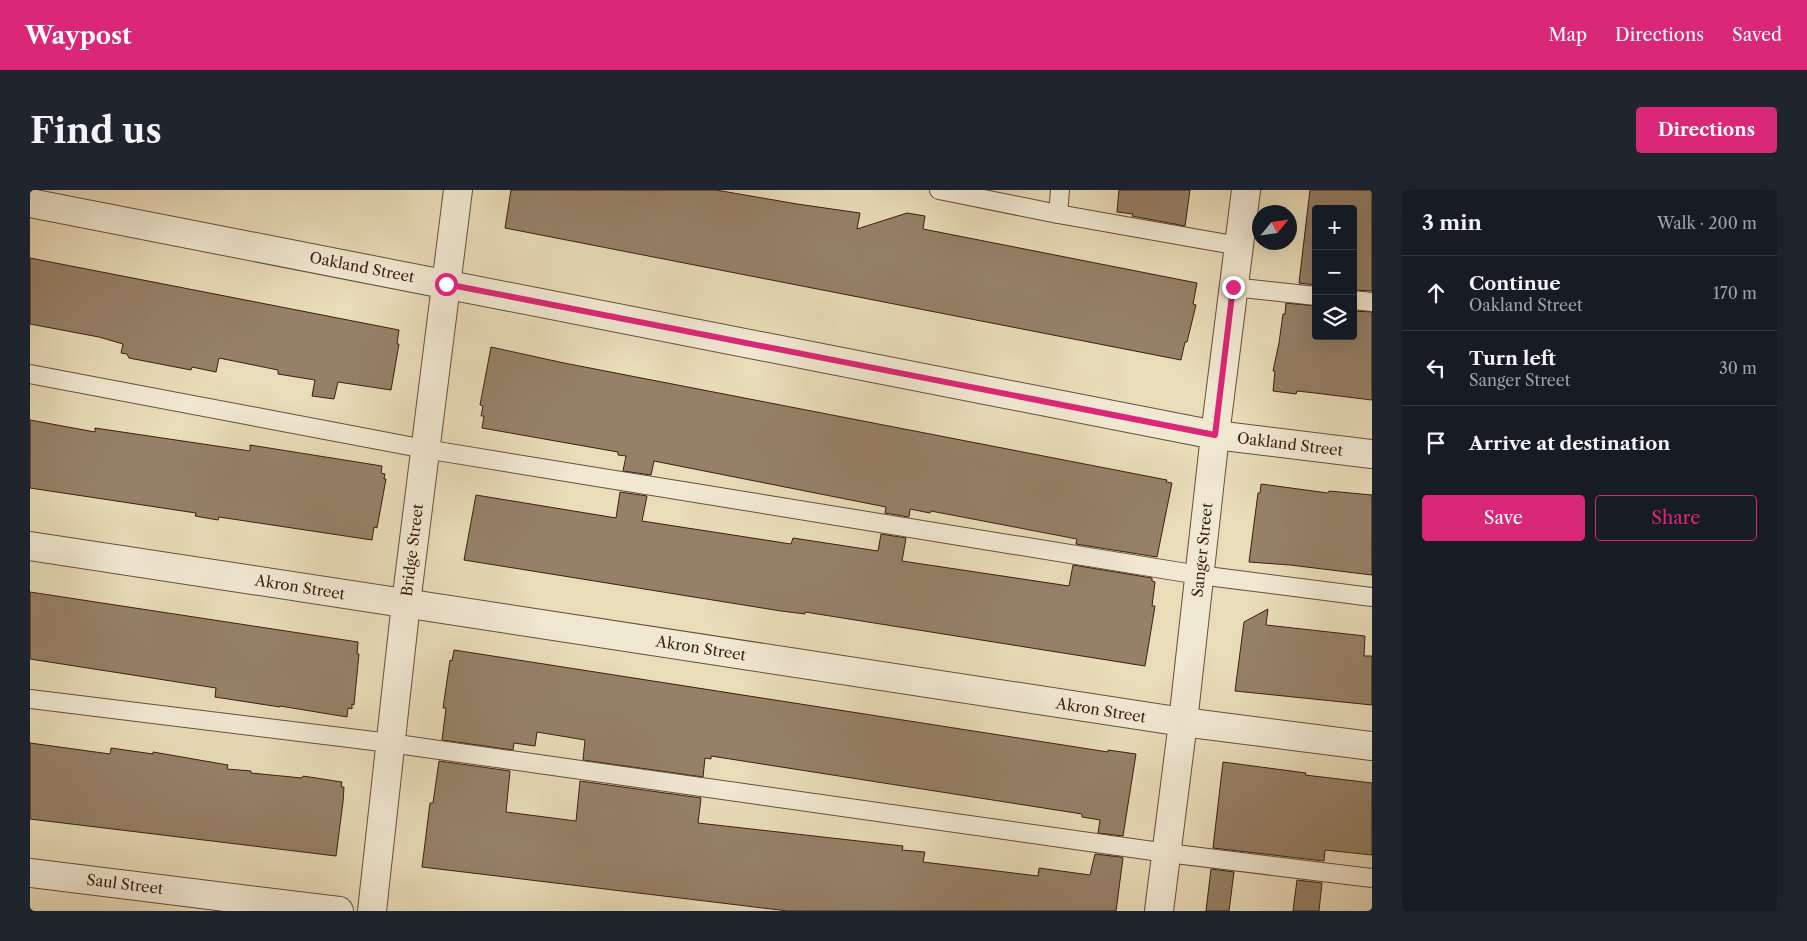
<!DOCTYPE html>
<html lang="en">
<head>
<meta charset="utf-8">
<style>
	body { margin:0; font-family:"Libre Caslon Text",serif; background:#20242c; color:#f1f3f6 }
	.controls { position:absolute; right:15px; top:15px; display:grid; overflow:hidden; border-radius:5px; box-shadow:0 5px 20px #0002 }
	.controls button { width:45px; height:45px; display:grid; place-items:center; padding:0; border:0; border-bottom:1px solid #363941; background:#171b24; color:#f1f3f6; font:25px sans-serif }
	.compass { position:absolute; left:1222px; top:15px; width:45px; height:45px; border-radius:50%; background:#171b24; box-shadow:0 5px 20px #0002; rotate:61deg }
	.stop { position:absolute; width:15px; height:15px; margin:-11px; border:4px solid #db2777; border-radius:50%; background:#fff }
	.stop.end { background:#db2777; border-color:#fff; box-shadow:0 1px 5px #0008 }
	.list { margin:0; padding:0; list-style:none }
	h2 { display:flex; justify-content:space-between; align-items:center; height:65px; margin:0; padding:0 20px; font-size:21px }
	h2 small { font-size:16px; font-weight:400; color:#9ea1a6 }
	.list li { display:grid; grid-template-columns:32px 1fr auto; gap:15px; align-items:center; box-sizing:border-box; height:75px; padding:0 20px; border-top:1px solid #363941 }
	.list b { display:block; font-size:19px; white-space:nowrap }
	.list p { margin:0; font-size:16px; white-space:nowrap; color:#9ea1a6 }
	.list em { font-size:16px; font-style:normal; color:#9ea1a6 }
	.actions { display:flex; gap:10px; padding:15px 20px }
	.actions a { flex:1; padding:11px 0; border:1px solid #db2777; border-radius:5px; text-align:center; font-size:18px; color:#db2777 }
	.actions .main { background:#db2777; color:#fff }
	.icon { flex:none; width:28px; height:28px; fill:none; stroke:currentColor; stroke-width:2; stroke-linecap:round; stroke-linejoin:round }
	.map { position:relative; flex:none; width:1342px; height:721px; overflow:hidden; border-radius:5px }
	header { display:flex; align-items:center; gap:30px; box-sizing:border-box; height:70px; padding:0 25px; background:#db2777; color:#fff }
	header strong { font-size:24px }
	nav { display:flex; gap:28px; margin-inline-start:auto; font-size:18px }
	.intro { display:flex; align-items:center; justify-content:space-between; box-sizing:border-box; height:120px; padding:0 30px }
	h1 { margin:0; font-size:35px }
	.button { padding:12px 22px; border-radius:5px; background:#db2777; color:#fff; font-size:18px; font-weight:700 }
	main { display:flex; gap:30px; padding:0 30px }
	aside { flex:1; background:#171b24; border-radius:5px; box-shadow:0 5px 20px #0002 }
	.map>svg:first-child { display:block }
	.building { fill:#968168; stroke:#3c1e10 }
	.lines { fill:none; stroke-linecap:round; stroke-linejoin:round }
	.lane-casing { stroke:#674e3a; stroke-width:20 }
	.street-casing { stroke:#674e3a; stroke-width:30 }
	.lane { stroke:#f1e8d2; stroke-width:18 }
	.street { stroke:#f1e8d2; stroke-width:28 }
	.route { stroke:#db2777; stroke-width:6 }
	.labels { text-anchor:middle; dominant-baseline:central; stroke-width:4; stroke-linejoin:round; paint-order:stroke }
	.street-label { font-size:15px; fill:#3c1e10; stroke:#f1e8d2 }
</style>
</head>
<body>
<header>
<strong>Waypost</strong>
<nav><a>Map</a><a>Directions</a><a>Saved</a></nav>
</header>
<div class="intro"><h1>Find us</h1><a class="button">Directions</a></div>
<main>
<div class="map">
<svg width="1342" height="721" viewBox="0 0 1342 721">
	<rect width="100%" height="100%" fill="#e9dcb9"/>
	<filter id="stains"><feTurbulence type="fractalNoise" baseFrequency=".004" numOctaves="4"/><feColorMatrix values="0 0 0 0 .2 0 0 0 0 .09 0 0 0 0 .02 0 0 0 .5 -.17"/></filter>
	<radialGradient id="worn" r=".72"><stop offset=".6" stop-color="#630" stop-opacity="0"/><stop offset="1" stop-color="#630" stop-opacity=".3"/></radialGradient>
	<g class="building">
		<polygon points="481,0 686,0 767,14 830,23 827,39 877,23 895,26 893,39 1167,93 1163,114 1166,115 1157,152 1155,152 1151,170 475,38"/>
		<polygon points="1089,0 1160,0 1155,36 1102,26 1103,24 1087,22"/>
		<polygon points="1280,0 1342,0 1342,101 1323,100 1323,19 1286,19 1286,95 1269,93"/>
		<polygon points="0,68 369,140 367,154 369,154 361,200 308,192 304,209 282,206 285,190 248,184 248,180 189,168 186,182 162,177 161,180 99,168 97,164 91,163 93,154 69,147 0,134"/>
		<polygon points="1256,113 1286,116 1286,146 1323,146 1323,121 1342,122 1342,210 1285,203 1267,201 1266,204 1243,201 1245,181 1243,181 1249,153 1253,124 1255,124"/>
		<polygon points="461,157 534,173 1137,290 1136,292 1142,293 1127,367 1046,354 1047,349 901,321 900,323 880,319 879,327 855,323 856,317 624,271 621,285 593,281 596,266 588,265 588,262 452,238 454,226 451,226 453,216 450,215"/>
		<polygon points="0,230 65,242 65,238 220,261 220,255 352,276 351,283 355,284 354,289 356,289 347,338 344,337 342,350 189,327 188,330 165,326 166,323 0,298"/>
		<polygon points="1231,294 1298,303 1299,301 1342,305 1342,385 1260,375 1219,372 1228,303 1230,303"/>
		<polygon points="590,302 617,306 612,331 761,354 763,348 848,361 851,344 876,348 872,371 1039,396 1043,375 1122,388 1122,391 1125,392 1122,416 1125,416 1115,476 775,422 775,424 751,421 434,370 446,305 586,328"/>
		<polygon points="0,402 328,452 327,464 329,464 324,515 322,514 322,519 318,518 317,527 250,516 250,517 185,507 186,498 0,469"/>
		<polygon points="1238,419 1236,435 1335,446 1334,466 1342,466 1342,515 1205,501 1214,432"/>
		<polygon points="424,460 1078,562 1078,560 1106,564 1093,646 1068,643 1070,630 1052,627 1052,624 681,566 681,569 675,568 673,587 553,570 555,550 507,542 505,556 484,553 483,560 412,550 416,518 413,518 420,470 422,471"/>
		<polygon points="0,553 80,564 81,558 123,564 123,562 198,575 197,579 221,581 221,583 272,588 273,586 312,592 311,597 314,597 313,612 306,666 0,629"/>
		<polygon points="409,571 480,581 476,622 546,631 550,591 671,608 668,633 873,656 872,660 895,662 893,672 1008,686 1009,678 1060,685 1065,664 1090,667 1093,668 1086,721 758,721 392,677 400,613 403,613"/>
		<polygon points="1193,572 1276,583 1275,585 1342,593 1342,665 1295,660 1294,671 1183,658"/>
		<polygon points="1181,679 1204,682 1199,721 1176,721"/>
		<polygon points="1267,690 1292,693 1289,721 1263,721"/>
	</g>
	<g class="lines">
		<defs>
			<g id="lane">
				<polyline points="909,0 1028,24 1209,56"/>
				<polyline points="1028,24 1030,0"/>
				<polyline points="1203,97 1286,106"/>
				<polyline points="1323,110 1342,112"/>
				<polyline points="0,184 395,259 1169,385 1342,407"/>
				<polyline points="0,509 360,553 1137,663 1342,688"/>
			</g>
			<g id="street">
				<polyline points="0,13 1185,245 1342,264"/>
				<polyline points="0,356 1153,532 1342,556"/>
				<polyline points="0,683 309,721"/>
				<polyline points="342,721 376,413 428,0"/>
				<polyline points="1129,721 1153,532 1185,245 1216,0"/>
			</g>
		</defs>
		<use href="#lane" class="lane-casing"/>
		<use href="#street" class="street-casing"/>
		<use href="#lane" class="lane"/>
		<use href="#street" class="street"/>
	</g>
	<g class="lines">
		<polyline class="route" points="416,94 1185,245 1203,97"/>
	</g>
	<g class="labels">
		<g class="street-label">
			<text transform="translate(332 77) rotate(11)">Oakland Street</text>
			<text transform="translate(1260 254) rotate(7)">Oakland Street</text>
			<text transform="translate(382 360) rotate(-83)">Bridge Street</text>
			<text transform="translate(1172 360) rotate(-84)">Sanger Street</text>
			<text transform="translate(270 397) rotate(9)">Akron Street</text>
			<text transform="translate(671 458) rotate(9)">Akron Street</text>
			<text transform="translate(1071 520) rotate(9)">Akron Street</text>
			<text transform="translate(95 694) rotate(7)">Saul Street</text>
		</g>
	</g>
	<rect width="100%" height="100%" filter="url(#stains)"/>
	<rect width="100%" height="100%" fill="url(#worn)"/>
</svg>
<div class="controls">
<button>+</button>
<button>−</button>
<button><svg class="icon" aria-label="layers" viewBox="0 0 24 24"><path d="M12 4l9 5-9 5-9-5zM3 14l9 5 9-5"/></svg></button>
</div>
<svg class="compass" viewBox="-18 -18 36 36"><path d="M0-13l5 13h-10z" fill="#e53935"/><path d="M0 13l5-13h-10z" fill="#9ea1a6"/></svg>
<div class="stop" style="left:416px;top:94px"></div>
<div class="stop end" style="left:1203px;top:97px"></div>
</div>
<aside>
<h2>3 min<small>Walk · 200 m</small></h2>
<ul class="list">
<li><svg class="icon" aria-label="ahead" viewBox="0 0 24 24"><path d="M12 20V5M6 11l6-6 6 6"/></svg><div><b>Continue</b><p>Oakland Street</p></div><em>170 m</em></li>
<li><svg class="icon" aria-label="left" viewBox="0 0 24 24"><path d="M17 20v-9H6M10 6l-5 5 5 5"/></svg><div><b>Turn left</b><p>Sanger Street</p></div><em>30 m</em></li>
<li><svg class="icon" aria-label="arrive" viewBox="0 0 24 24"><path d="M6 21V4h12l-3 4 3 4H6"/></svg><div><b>Arrive at destination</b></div></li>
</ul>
<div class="actions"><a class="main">Save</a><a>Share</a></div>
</aside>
</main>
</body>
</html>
